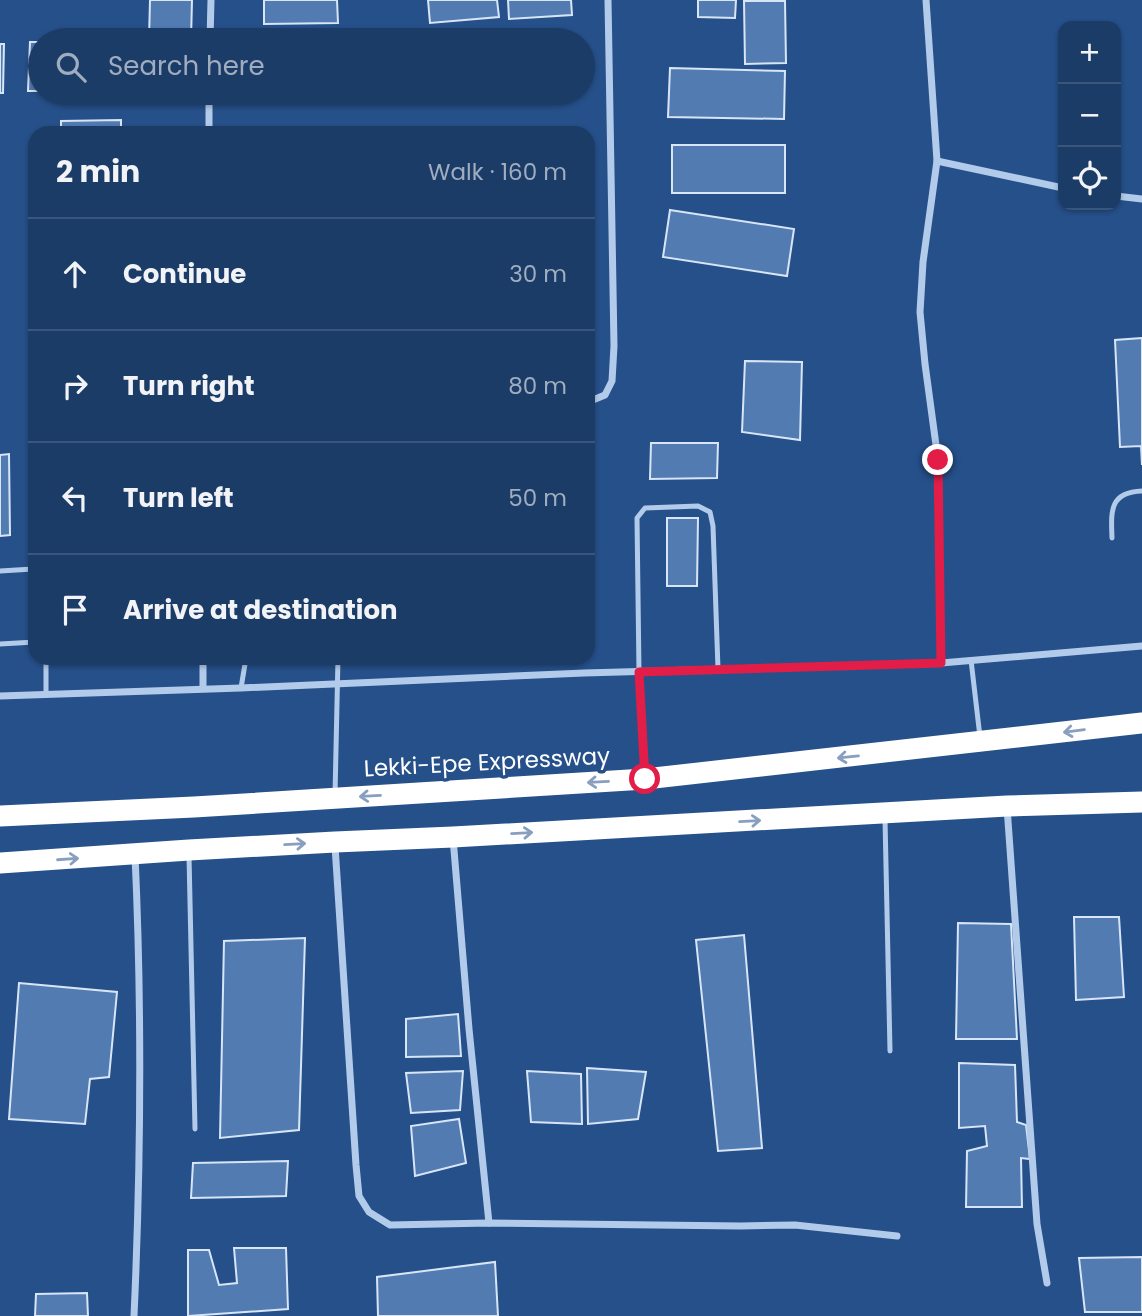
<!DOCTYPE html>
<html lang="en">
<head>
<meta charset="utf-8">
<style>
	body { margin:0; font-family:Poppins,sans-serif; background:#25436e; color:#f1f3f6 }
	.controls { position:absolute; right:21px; top:21px; display:grid; overflow:hidden; border-radius:14px; box-shadow:0 2px 5px #0004 }
	.controls button { width:63px; height:63px; display:grid; place-items:center; padding:0; border:0; border-bottom:2px solid #3a567c; background:#1c3c68; color:#f1f3f6; font:35px sans-serif }
	.stop { position:absolute; width:21px; height:21px; margin:-16px; border:5px solid #e11d48; border-radius:50%; background:#fff }
	.stop.end { background:#e11d48; border-color:#fff; box-shadow:0 2px 7px #0008 }
	.list { margin:0; padding:0; list-style:none }
	h2 { display:flex; justify-content:space-between; align-items:center; height:91px; margin:0; padding:0 28px; font-size:30px }
	h2 small { font-size:23px; font-weight:400; color:#a0adc0 }
	.list li { display:grid; grid-template-columns:46px 1fr auto; gap:21px; align-items:center; box-sizing:border-box; height:112px; padding:0 28px; border-top:2px solid #3a567c }
	.list b { display:block; font-size:26px; white-space:nowrap }
	.list em { font-size:23px; font-style:normal; color:#a0adc0 }
	.icon { flex:none; width:38px; height:38px; fill:none; stroke:currentColor; stroke-width:2; stroke-linecap:round; stroke-linejoin:round }
	.map { position:relative; flex:none; width:1142px; height:1316px; overflow:hidden }
	.search { position:absolute; background:#1c3c68; box-shadow:0 2px 5px #0004; left:28px; top:28px; width:567px; height:77px; display:flex; align-items:center; gap:18px; box-sizing:border-box; padding:0 24px; border-radius:38px; color:#a0adc0; font-size:26px }
	.panel { position:absolute; background:#1c3c68; box-shadow:0 2px 5px #0004; left:28px; top:126px; width:567px; height:539px; border-radius:21px }
	.map>svg:first-child { display:block }
	.building { fill:#527bb2; stroke:#d7e5f7; stroke-width:2 }
	.lines { fill:none; stroke-linecap:round; stroke-linejoin:round }
	.lane { stroke:#b3cbea; stroke-width:5 }
	.street { stroke:#b3cbea; stroke-width:7 }
	.highway { stroke:#fff; stroke-width:21 }
	.oneway { stroke:#889fbf }
	.route { stroke:#e11d48; stroke-width:9 }
	.labels { text-anchor:middle; dominant-baseline:central; stroke-width:7; stroke-linejoin:round; paint-order:stroke }
	.street-label { font-size:23px; fill:#fff; stroke:#26508a }
</style>
</head>
<body>
<div class="map">
<svg width="1142" height="1316" viewBox="0 0 1142 1316">
	<rect width="100%" height="100%" fill="#26508a"/>
	<g class="building">
		<polygon points="150,0 192,0 191,40 149,40"/>
		<polygon points="264,0 337,0 338,23 264,24"/>
		<polygon points="428,0 497,0 499,17 430,23"/>
		<polygon points="508,0 571,0 572,15 509,19"/>
		<polygon points="698,0 736,0 735,18 698,17"/>
		<polygon points="744,1 785,1 786,63 745,64"/>
		<polygon points="413,31 413,40 346,40 345,35"/>
		<polygon points="30,42 40,42 40,91 28,91"/>
		<polygon points="0,44 4,44 3,93 0,93"/>
		<polygon points="670,68 785,71 784,119 668,117"/>
		<polygon points="121,120 121,133 61,133 61,121"/>
		<rect x="672" y="145" width="113" height="48"/>
		<polygon points="670,210 794,229 787,276 663,257"/>
		<polygon points="588,301 593,362 588,363"/>
		<polygon points="1142,338 1142,465 1141,446 1120,447 1115,340"/>
		<polygon points="745,361 802,362 800,440 742,432"/>
		<polygon points="651,443 718,443 717,478 650,479"/>
		<polygon points="9,454 10,535 0,536 0,455"/>
		<polygon points="667,518 698,518 697,586 667,586"/>
		<polygon points="1074,917 1119,917 1124,997 1076,1000"/>
		<polygon points="958,923 1011,924 1017,1039 956,1039"/>
		<polygon points="744,935 762,1148 718,1151 696,940"/>
		<polygon points="305,938 299,1130 220,1138 224,941"/>
		<polygon points="19,983 117,992 109,1077 90,1079 85,1124 9,1119"/>
		<polygon points="458,1014 461,1056 406,1057 406,1019"/>
		<polygon points="959,1063 1015,1065 1017,1122 1026,1125 1030,1159 1021,1158 1022,1207 966,1207 967,1151 987,1146 985,1126 959,1128"/>
		<polygon points="587,1068 646,1072 638,1119 588,1124"/>
		<polygon points="463,1071 460,1110 411,1113 406,1073"/>
		<polygon points="527,1071 581,1074 582,1124 531,1122"/>
		<polygon points="459,1119 466,1163 415,1176 411,1126"/>
		<polygon points="288,1161 286,1196 191,1198 193,1163"/>
		<polygon points="234,1248 286,1248 288,1309 188,1316 188,1250 209,1250 219,1285 237,1283"/>
		<polygon points="1142,1257 1142,1312 1085,1312 1079,1258"/>
		<polygon points="495,1262 498,1316 378,1316 377,1277"/>
		<polygon points="87,1293 88,1316 35,1316 36,1294"/>
	</g>
	<g class="lines">
		<g class="lane">
			<path d="M1112,538C1111,512 1109,492 1142,491"/>
			<polyline points="0,571 33,569 35,571"/>
			<polyline points="0,644 35,642"/>
			<polyline points="46,658 46,694"/>
			<polyline points="971,660 980,737"/>
			<polyline points="241,688 246,658"/>
			<polyline points="644,773 639,672 637,518 645,508 698,506 710,512 713,526 718,669"/>
			<polyline points="335,795 338,658"/>
			<polyline points="885,819 890,1051"/>
			<polyline points="189,856 195,1129"/>
		</g>
		<g class="street">
			<polyline points="926,0 937,161 923,262 920,312 925,364 938,460 941,663"/>
			<polyline points="210,40 211,0"/>
			<polyline points="209,133 209,93"/>
			<polyline points="937,161 1063,188"/>
			<polyline points="1116,196 1142,199"/>
			<polyline points="588,402 605,395 612,381 614,346 608,0"/>
			<polyline points="203,688 203,658"/>
			<polyline points="0,696 241,688 584,673 941,663 1142,646"/>
			<polyline points="1007,807 1037,1224 1047,1283"/>
			<polyline points="453,838 469,1029 489,1223"/>
			<polyline points="335,846 356,1165 359,1196 369,1212 390,1225 489,1223 740,1226 795,1225 897,1236"/>
			<path d="M134,1316C141,1162 142,1008 135,855"/>
		</g>
		<g class="highway">
			<polyline points="0,816 194,807 645,779 1142,723"/>
			<polyline points="0,863 189,850 335,842 453,837 1007,806 1142,802"/>
		</g>
	</g>
	<defs><path id="oneway-shaft" d="M-6 0H5M1.5-3L5.5 0L1.5 3" fill="none" stroke-width="1.6" stroke-linecap="round" stroke-linejoin="round" transform="scale(1.75)"/></defs>
	<g class="oneway">
		<use href="#oneway-shaft" transform="translate(1074 731) rotate(173)"/>
		<use href="#oneway-shaft" transform="translate(848 757) rotate(174)"/>
		<use href="#oneway-shaft" transform="translate(598 782) rotate(177)"/>
		<use href="#oneway-shaft" transform="translate(370 796) rotate(177)"/>
		<use href="#oneway-shaft" transform="translate(750 821) rotate(-3)"/>
		<use href="#oneway-shaft" transform="translate(522 833) rotate(-3)"/>
		<use href="#oneway-shaft" transform="translate(295 844) rotate(-3)"/>
		<use href="#oneway-shaft" transform="translate(68 859) rotate(-4)"/>
	</g>
	<g class="lines">
		<polyline class="route" points="645,779 639,672 941,663 938,460"/>
	</g>
	<g class="labels">
		<g class="street-label">
			<text transform="translate(487 762) rotate(-3)">Lekki-Epe Expressway</text>
		</g>
	</g>
</svg>
<div class="controls">
<button>+</button>
<button>−</button>
<button><svg class="icon" aria-label="locate" viewBox="0 0 24 24"><circle cx="12" cy="12" r="6"/><path d="M12 2v4M12 18v4M2 12h4M18 12h4"/></svg></button>
</div>
<div class="stop" style="left:645px;top:779px"></div>
<div class="stop end" style="left:938px;top:460px"></div>
<div class="search"><svg class="icon" aria-label="search" viewBox="0 0 24 24"><circle cx="10" cy="10" r="6"/><path d="M15 15l6 6"/></svg>Search here</div>
<section class="panel">
<h2>2 min<small>Walk · 160 m</small></h2>
<ul class="list">
<li><svg class="icon" aria-label="ahead" viewBox="0 0 24 24"><path d="M12 20V5M6 11l6-6 6 6"/></svg><div><b>Continue</b></div><em>30 m</em></li>
<li><svg class="icon" aria-label="right" viewBox="0 0 24 24"><path d="M7 20v-9h11M14 6l5 5-5 5"/></svg><div><b>Turn right</b></div><em>80 m</em></li>
<li><svg class="icon" aria-label="left" viewBox="0 0 24 24"><path d="M17 20v-9H6M10 6l-5 5 5 5"/></svg><div><b>Turn left</b></div><em>50 m</em></li>
<li><svg class="icon" aria-label="arrive" viewBox="0 0 24 24"><path d="M6 21V4h12l-3 4 3 4H6"/></svg><div><b>Arrive at destination</b></div></li>
</ul>
</section>
</div>
</body>
</html>
